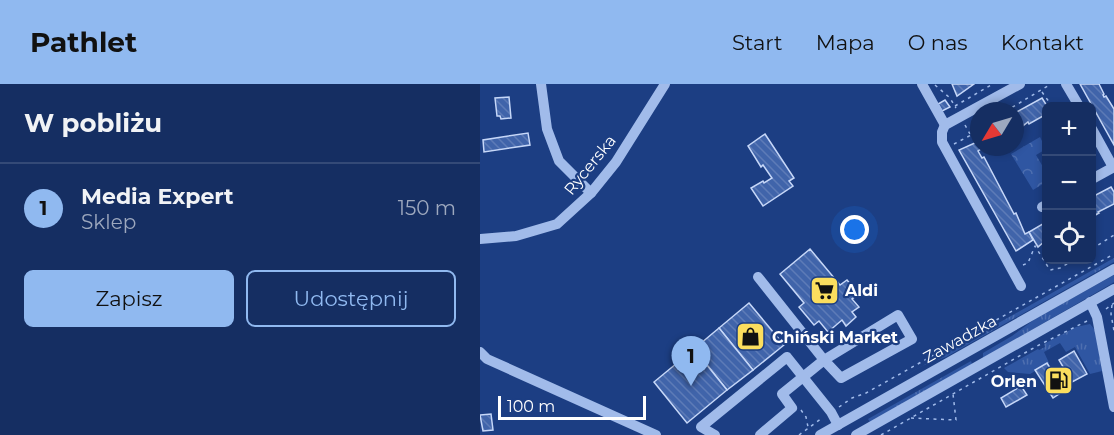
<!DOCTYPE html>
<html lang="pl">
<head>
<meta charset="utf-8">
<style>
	body { margin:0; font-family:Montserrat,sans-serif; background:#223a6b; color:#f1f3f6 }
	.controls { position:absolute; right:18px; top:18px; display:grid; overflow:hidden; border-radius:9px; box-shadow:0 3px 9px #0003 }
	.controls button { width:54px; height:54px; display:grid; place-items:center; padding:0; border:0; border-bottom:2px solid #344a77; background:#152e62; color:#f1f3f6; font:30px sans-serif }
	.compass { position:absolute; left:490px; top:18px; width:54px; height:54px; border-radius:50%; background:#152e62; box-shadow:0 3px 9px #0003; rotate:232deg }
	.scale { position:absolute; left:18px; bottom:15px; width:148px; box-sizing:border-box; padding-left:6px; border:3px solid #fff; border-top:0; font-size:16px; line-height:21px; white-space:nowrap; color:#fff; -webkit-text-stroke:4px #1c3e83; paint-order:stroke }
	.you { position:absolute; left:375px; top:146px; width:21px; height:21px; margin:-15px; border:4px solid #fff; border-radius:50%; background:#1a73e8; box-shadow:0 0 0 9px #1a73e833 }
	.badge { display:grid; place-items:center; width:39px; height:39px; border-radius:50%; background:#90b9f0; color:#111; font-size:20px; font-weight:700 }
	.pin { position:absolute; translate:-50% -50px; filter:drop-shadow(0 2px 3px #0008) }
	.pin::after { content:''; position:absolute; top:32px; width:21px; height:18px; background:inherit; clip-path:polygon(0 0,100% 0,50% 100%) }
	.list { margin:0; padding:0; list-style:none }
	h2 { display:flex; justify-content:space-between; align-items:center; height:78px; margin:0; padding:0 24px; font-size:26px }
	h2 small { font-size:20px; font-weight:400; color:#9da8be }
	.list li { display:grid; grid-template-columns:39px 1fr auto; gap:18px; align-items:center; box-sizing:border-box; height:90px; padding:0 24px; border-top:2px solid #344a77 }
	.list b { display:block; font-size:22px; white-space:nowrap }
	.list p { margin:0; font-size:20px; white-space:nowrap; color:#9da8be }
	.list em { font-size:20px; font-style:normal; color:#9da8be }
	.actions { display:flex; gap:12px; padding:18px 24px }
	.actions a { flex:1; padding:14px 0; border:2px solid #90b9f0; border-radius:9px; text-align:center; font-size:21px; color:#90b9f0 }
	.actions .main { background:#90b9f0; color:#111 }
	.icon { flex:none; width:33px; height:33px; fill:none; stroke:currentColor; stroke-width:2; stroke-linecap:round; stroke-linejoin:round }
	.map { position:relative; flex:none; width:634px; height:351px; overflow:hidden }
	header { display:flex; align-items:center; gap:36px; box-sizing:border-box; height:84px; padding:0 30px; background:#90b9f0; color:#111 }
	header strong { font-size:28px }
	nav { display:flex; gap:33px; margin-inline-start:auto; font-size:21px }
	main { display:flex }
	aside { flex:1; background:#152e62 }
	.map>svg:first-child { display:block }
	.grass { fill:url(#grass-tufts) }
	.park { fill:url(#park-crowns) }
	.building { fill:url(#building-back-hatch); stroke:#c6d7f8; stroke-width:1.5 }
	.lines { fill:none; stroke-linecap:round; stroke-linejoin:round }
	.path { stroke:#a1bbea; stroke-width:1.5; stroke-dasharray:3 4.5; stroke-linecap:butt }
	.minor { stroke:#a1bbea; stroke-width:10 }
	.labels { text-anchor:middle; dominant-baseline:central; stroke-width:4.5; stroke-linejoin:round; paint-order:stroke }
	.street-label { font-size:16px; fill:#fff; stroke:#1c3e83 }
	.poi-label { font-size:16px; font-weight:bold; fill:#fff; stroke:#1c3e83; text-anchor:start }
</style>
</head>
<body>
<header>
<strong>Pathlet</strong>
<nav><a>Start</a><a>Mapa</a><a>O nas</a><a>Kontakt</a></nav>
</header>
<main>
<aside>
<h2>W pobliżu<small></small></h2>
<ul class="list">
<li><span class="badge">1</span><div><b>Media Expert</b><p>Sklep</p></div><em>150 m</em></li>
</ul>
<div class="actions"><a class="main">Zapisz</a><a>Udostępnij</a></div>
</aside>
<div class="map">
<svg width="634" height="351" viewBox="0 0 634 351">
	<defs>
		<pattern id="grass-tufts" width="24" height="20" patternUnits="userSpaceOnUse" patternTransform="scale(1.5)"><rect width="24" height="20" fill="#2f56a2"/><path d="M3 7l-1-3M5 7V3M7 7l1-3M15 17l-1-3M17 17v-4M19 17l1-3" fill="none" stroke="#4e6fb0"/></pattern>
		<pattern id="park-crowns" width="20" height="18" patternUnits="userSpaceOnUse" patternTransform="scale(1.5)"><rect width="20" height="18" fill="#2f56a2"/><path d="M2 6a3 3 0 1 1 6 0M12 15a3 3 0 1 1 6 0" fill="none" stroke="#4e6fb0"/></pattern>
		<pattern id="building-back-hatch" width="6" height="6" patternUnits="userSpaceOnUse" patternTransform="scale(1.5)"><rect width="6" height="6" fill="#4064aa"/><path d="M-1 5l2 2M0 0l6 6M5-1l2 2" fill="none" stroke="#5d7bb7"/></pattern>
	</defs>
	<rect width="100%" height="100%" fill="#1c3e83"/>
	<g class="grass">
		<polygon points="634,174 634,178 466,273 442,282 389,312"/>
		<polygon points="634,191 634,198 631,200 503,274 503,269 532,252 555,235"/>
		<polygon points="610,240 615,246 622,287 610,290 595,263 586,268 580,259 564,268 569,279 550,290 528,288 524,284 558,265 559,266 565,263 564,260 596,243"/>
		<polygon points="491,277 492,280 390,338 388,335"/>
	</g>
	<polygon class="park" points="560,53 566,65 556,71 566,88 566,98 553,106 531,70"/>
	<g class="building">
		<polygon points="472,0 494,0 477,12"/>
		<polygon points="600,0 619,0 624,10 623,11 624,13 626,12 634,25 634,61"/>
		<polygon points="29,13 31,34 21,35 20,32 17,32 15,14"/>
		<polygon points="562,14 567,22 566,28 563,30 563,32 549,40 548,38 535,48 535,29"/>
		<polygon points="465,16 470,23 462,27 458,20"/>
		<polygon points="48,49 50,61 4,68 3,56"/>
		<polygon points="285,50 314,94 309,97 313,102 283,122 271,104 283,97 284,99 292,94 283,81 281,83 268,62"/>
		<polygon points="497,58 501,65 498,67 502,74 504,73 534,130 536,129 545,150 549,148 553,156 536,167 479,66"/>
		<polygon points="631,103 634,108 634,120 618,128 619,129 612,133 612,113"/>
		<polygon points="566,138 566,156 558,163 549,148"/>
		<polygon points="330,165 360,201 367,196 379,210 372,215 379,223 372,228 376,233 366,242 362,236 348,248 339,237 334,241 319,223 324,219 300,190"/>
		<polygon points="269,219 304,261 273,286 239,244"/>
		<polygon points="239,244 273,286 247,306 214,265"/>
		<polygon points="214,265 247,306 207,339 174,298"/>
		<polygon points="594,267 607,290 592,298 579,276"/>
		<polygon points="567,279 575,292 585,286 590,296 581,301 585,306 573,314 555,286"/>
		<polygon points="541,302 547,311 526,323 521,314"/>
		<polygon points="11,330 13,346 3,347 0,331"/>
	</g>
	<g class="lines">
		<g class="path">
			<polyline points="455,1 470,14 476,24"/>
			<polyline points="562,8 572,22"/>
			<polyline points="475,22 513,0"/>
			<polyline points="526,27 571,0"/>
			<polyline points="612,30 615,35"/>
			<polyline points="485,41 490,50"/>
			<polyline points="474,60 493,50 495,44 499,42"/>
			<polyline points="612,165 634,151"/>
			<polyline points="543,181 548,179 555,162 570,186 580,184 594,176"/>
			<polyline points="632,221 631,230 634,247"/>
			<polyline points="626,225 634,219"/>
			<polyline points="359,323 372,314 386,309 634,170"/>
			<polyline points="321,326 326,333 328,343"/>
			<polyline points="431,334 476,336 473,310"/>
			<polyline points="319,351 342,334"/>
			<polyline points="401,351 557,262 607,237"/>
		</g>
		<g class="minor">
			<polyline points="61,0 67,45 79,77 111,109"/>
			<polyline points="442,0 465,41"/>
			<polyline points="540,0 465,41 462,48 462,58 541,202"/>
			<polyline points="586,0 599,22"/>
			<polyline points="612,45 633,83"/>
			<polyline points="612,95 634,83"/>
			<polyline points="562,123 566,121"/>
			<polyline points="0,155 36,152 77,140 111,109 136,78 185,0"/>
			<polyline points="278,193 344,276 361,294 432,255 418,231 344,276 302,310 312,324 280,351"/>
			<polyline points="610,218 617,233 634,323"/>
			<polyline points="0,268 7,275 176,351"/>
			<polyline points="235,351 221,343 307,273 351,328 358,341"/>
			<polyline points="340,351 634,185"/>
			<polyline points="376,351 634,205"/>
		</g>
	</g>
	<defs>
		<symbol id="supermarket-square" viewBox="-11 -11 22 22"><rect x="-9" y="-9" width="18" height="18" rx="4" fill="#fbde5e" stroke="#1c3e83"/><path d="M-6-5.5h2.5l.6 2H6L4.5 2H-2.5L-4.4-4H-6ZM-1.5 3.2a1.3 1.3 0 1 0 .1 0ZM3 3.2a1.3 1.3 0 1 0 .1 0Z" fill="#111"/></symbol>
		<symbol id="shop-square" viewBox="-11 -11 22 22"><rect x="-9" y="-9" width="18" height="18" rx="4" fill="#fbde5e" stroke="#1c3e83"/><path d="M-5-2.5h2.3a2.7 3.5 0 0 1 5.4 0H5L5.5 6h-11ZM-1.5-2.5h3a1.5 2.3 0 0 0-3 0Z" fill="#111"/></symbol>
		<symbol id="fuel-square" viewBox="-11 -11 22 22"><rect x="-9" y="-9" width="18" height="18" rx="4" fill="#fbde5e" stroke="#1c3e83"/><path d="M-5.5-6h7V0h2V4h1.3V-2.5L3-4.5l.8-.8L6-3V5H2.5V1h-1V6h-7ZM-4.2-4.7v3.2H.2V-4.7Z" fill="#111"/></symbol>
	</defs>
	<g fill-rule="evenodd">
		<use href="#supermarket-square" x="328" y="190" width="33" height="33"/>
		<use href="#shop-square" x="254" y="236" width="33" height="33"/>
		<use href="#fuel-square" x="562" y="280" width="33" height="33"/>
	</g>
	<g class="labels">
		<g class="street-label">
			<text transform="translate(110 81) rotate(-51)">Rycerska</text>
			<text transform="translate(480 255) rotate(-29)">Zawadzka</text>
		</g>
		<g class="poi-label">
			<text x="365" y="206">Aldi</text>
			<text x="292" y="253">Chiński Market</text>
			<text x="557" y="297" text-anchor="end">Orlen</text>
		</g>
	</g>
</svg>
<div class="controls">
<button>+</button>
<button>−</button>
<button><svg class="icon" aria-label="locate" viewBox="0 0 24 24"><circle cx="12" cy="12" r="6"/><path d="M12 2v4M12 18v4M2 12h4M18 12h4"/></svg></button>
</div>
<svg class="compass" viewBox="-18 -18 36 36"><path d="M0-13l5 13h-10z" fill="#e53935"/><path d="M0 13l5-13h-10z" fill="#9da8be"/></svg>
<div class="scale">100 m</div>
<div class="you"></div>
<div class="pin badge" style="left:211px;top:302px">1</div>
</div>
</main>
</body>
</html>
